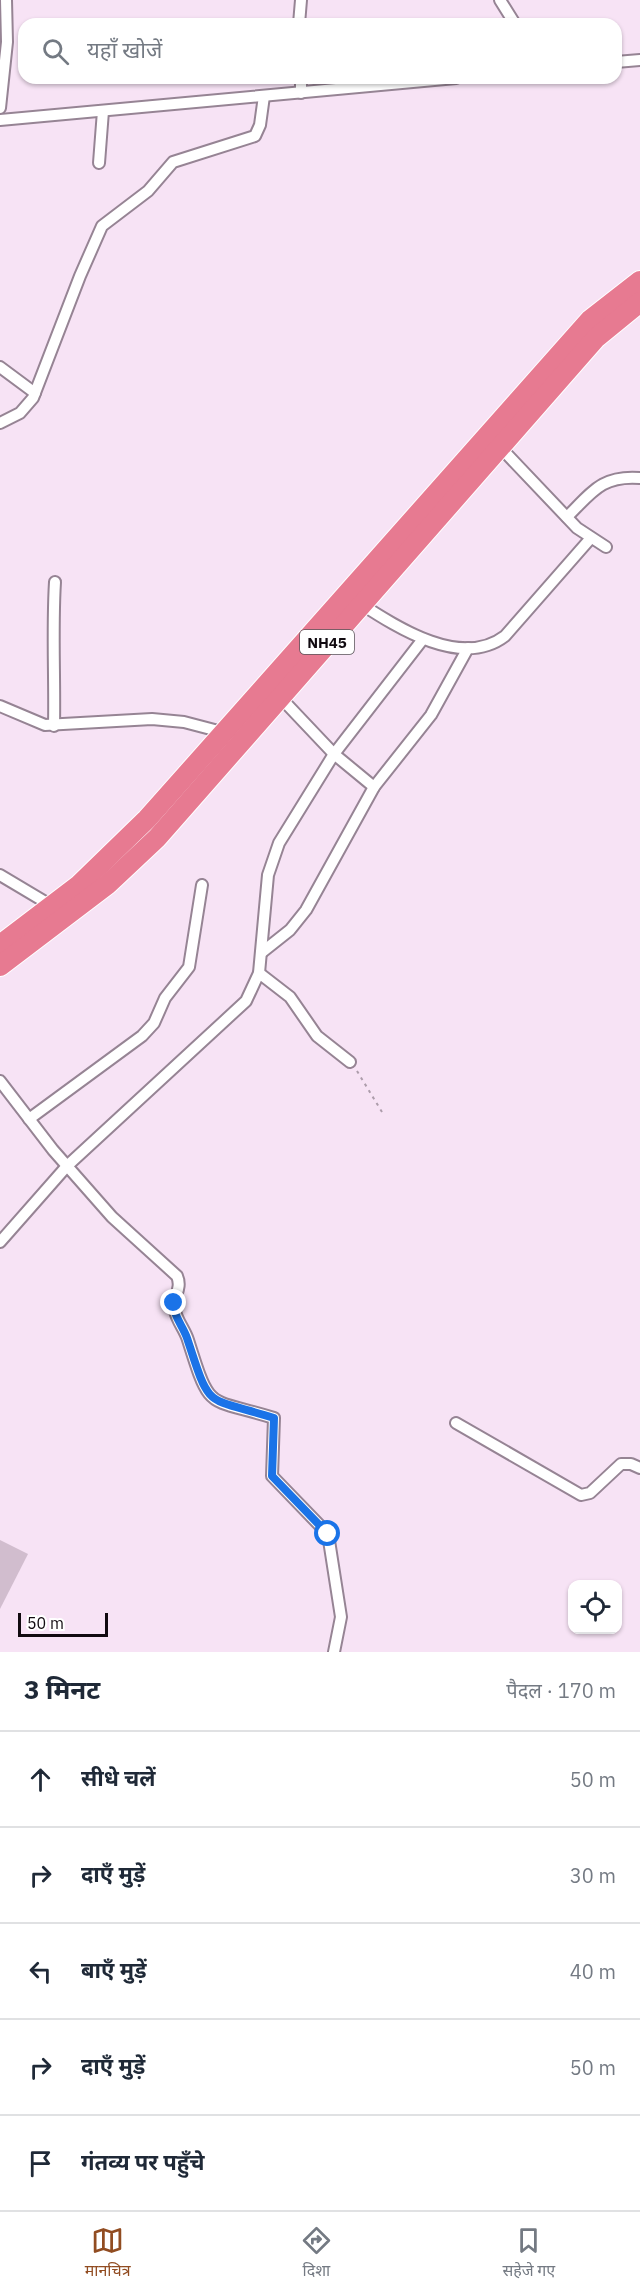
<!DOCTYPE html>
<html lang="hi">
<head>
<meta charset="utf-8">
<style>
	body { margin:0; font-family:"IBM Plex Sans","Noto Sans Devanagari",sans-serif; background:#f6f6f7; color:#1f2937 }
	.controls { position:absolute; right:18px; bottom:18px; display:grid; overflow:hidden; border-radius:12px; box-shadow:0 2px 4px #0004 }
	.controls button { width:54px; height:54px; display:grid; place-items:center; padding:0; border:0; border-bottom:2px solid #e0e1e3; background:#fff; color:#1f2937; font:30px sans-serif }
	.scale { position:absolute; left:18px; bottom:15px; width:90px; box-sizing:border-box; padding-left:6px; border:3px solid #110a10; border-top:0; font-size:16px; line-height:21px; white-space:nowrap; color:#110a10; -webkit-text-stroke:4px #fff; paint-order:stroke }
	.stop { position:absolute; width:18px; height:18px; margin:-14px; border:4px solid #1a73e8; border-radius:50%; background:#fff }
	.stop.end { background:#1a73e8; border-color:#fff; box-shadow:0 2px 6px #0008 }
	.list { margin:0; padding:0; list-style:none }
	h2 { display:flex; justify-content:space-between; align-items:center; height:78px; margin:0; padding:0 24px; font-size:26px }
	h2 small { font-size:20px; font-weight:400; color:#747a83 }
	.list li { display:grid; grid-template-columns:39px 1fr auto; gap:18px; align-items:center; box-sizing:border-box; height:96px; padding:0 24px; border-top:2px solid #e0e1e3 }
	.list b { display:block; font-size:22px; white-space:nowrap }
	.list em { font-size:20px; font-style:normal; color:#747a83 }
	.icon { flex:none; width:33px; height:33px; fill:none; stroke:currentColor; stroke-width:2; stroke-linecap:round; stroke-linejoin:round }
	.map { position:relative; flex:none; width:640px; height:1652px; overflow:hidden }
	.search { position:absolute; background:#fff; box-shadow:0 2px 4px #0004; left:18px; right:18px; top:18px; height:66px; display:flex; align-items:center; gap:15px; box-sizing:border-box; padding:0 21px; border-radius:18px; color:#747a83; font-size:22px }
	.sheet { height:558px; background:#fff }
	nav { display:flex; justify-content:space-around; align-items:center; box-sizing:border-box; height:84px; border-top:2px solid #e0e1e3; background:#fff; font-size:16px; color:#747a83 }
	nav a { display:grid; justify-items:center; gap:3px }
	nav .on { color:#914c21 }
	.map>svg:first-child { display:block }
	.building { fill:#d1bdce }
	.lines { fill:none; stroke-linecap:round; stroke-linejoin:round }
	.street-casing { stroke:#968494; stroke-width:14 }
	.highway-casing { stroke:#fff; stroke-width:22 }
	.path { stroke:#ad9dab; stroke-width:2; stroke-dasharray:3 4.5; stroke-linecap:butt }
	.street { stroke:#fff; stroke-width:10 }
	.highway { stroke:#e77a91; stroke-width:20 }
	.route { stroke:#1a73e8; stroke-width:8 }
	.labels { text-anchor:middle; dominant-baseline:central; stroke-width:5; stroke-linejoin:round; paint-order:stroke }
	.shield { fill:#fff; stroke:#585458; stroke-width:1.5 }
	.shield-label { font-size:15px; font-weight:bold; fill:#110a10 }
</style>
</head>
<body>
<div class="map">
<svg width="640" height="1652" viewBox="0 0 640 1652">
	<rect width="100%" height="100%" fill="#f7e3f5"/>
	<polygon class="building" points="0,1540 28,1554 0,1609"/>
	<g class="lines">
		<defs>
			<g id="street">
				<polyline points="500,0 515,24"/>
				<polyline points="299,24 301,0"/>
				<polyline points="616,62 640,60"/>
				<polyline points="301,78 301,93"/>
				<polyline points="0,108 7,42 6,0"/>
				<polyline points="0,120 456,78"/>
				<polyline points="99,163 103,111"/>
				<polyline points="0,367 35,393"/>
				<polyline points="0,423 20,413 33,398 80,276 102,226 148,191 173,162 255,136 260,125 264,96"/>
				<polyline points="501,448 577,528 606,547"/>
				<path d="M567,517C592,492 602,475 640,478"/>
				<path d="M361,604C398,628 462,669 505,636L590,539"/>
				<polyline points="280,697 334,754 374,787"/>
				<polyline points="0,706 45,725 152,719 184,722 226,733"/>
				<path d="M54,726C55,678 52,630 55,582"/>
				<polyline points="0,875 52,906"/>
				<polyline points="261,953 290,930 306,910 374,787 431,715 468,648"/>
				<polyline points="259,973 290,997 317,1036 350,1062"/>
				<path d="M0,1081L53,1150L112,1217L177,1276C183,1290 171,1298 175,1311C177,1321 185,1330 188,1340C211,1413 206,1397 274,1418L272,1476L328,1534L341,1617L334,1652"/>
				<polyline points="29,1119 142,1036 154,1023 165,998 189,967 202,885"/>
				<polyline points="0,1242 67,1166 246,1001 259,973 268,875 279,843 334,754 423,639"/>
				<polyline points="456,1423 581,1495 590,1493 621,1464 631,1464 640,1468"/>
			</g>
			<g id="highway">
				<polyline points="0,945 79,885 147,819 590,320 640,281"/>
				<polyline points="0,966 108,884 157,838 596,338 640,302"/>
			</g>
		</defs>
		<use href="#street" class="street-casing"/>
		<use href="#highway" class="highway-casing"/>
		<polyline class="path" points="357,1071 382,1112"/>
		<use href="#street" class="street"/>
		<use href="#highway" class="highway"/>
	</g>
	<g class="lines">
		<path class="route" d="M174,1303C173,1316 183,1326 187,1338C211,1411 203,1396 274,1418L272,1476L328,1534"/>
	</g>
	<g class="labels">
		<rect class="shield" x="300" y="630" width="54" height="24" rx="4.5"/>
		<g class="shield-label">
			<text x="327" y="642">NH45</text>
		</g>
	</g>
</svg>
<div class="controls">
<button><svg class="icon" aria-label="locate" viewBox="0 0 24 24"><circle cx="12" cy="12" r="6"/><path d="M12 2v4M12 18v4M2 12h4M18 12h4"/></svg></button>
</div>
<div class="scale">50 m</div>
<div class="stop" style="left:328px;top:1534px"></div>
<div class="stop end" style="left:174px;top:1303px"></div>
<div class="search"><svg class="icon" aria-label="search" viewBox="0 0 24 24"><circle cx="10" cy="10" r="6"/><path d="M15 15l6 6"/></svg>यहाँ खोजें</div>
</div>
<section class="sheet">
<h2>3 मिनट<small>पैदल · 170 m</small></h2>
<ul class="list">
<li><svg class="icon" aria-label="ahead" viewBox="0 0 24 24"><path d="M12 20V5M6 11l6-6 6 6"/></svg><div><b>सीधे चलें</b></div><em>50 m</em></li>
<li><svg class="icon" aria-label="right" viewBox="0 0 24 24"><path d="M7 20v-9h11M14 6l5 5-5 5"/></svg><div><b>दाएँ मुड़ें</b></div><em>30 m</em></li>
<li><svg class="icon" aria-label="left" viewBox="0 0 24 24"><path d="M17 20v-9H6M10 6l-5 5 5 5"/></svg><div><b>बाएँ मुड़ें</b></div><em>40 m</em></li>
<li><svg class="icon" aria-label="right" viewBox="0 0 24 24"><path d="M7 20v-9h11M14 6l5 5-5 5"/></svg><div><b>दाएँ मुड़ें</b></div><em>50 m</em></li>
<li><svg class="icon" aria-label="arrive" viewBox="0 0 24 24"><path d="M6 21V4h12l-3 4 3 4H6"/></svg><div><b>गंतव्य पर पहुँचे</b></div></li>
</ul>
</section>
<nav>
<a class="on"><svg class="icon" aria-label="map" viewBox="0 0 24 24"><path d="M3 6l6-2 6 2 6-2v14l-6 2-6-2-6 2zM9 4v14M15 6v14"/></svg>मानचित्र</a>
<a><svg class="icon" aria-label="directions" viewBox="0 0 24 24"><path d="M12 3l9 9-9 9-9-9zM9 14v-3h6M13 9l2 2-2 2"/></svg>दिशा</a>
<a><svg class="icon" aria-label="saved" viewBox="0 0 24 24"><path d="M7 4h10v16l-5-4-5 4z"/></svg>सहेजे गए</a>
</nav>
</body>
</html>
